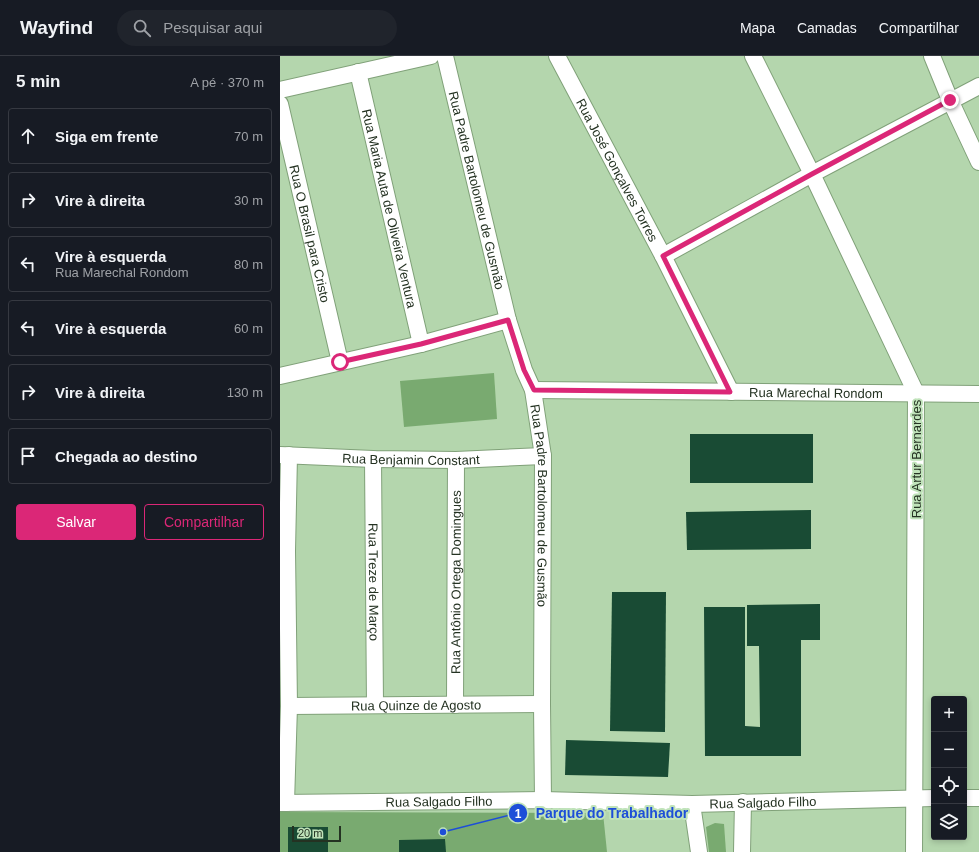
<!DOCTYPE html>
<html lang="pt">
<head>
<meta charset="utf-8">
<style>
	body { margin:0; font-family:Arial,sans-serif; background:#20242c; color:#f1f3f6 }
	.controls { position:absolute; right:12px; bottom:12px; display:grid; overflow:hidden; border-radius:4px; box-shadow:0 2px 6px #0003 }
	.controls button { width:36px; height:36px; display:grid; place-items:center; padding:0; border:0; border-bottom:1px solid #363941; background:#171b24; color:#f1f3f6; font:20px sans-serif }
	.scale { position:absolute; left:12px; bottom:10px; width:49px; box-sizing:border-box; padding-left:4px; border:2px solid #243222; border-top:0; font-size:11px; line-height:14px; white-space:nowrap; color:#243222; -webkit-text-stroke:3px #c0e3ba; paint-order:stroke }
	.stop { position:absolute; width:12px; height:12px; margin:-9px; border:3px solid #db2777; border-radius:50%; background:#fff }
	.stop.end { background:#db2777; border-color:#fff; box-shadow:0 1px 4px #0008 }
	.list { margin:0; padding:0; list-style:none }
	h2 { display:flex; justify-content:space-between; align-items:center; height:52px; margin:0; padding:0 16px; font-size:17px }
	h2 small { font-size:13px; font-weight:400; color:#9ea1a6 }
	.list li { display:grid; grid-template-columns:26px 1fr auto; gap:12px; align-items:center; box-sizing:border-box; height:56px; margin:0 8px 8px; padding:0 8px; border:1px solid #363941; border-radius:4px }
	.list b { display:block; font-size:15px; white-space:nowrap }
	.list p { margin:0; font-size:13px; white-space:nowrap; color:#9ea1a6 }
	.list em { font-size:13px; font-style:normal; color:#9ea1a6 }
	.actions { display:flex; gap:8px; padding:12px 16px }
	.actions a { flex:1; padding:9px 0; border:1px solid #db2777; border-radius:4px; text-align:center; font-size:14px; color:#db2777 }
	.actions .main { background:#db2777; color:#fff }
	.icon { flex:none; width:22px; height:22px; fill:none; stroke:currentColor; stroke-width:2; stroke-linecap:round; stroke-linejoin:round }
	.map { position:relative; flex:none; width:699px; height:796px; overflow:hidden }
	header { display:flex; align-items:center; gap:24px; box-sizing:border-box; height:56px; padding:0 20px; background:#171b24; border-bottom:1px solid #363941 }
	header strong { font-size:19px }
	nav { display:flex; gap:22px; margin-inline-start:auto; font-size:14px }
	.search { width:280px; height:36px; background:#20242c; display:flex; align-items:center; gap:10px; box-sizing:border-box; padding:0 14px; border-radius:22px; color:#9ea1a6; font-size:15px }
	main { display:flex }
	aside { flex:1; background:#171b24 }
	.map>svg:first-child { display:block }
	.green { fill:#79aa70 }
	.building { fill:#194b34 }
	.lines { fill:none; stroke-linecap:round; stroke-linejoin:round }
	.minor-casing { stroke:#80a179; stroke-width:18 }
	.minor { stroke:#fff; stroke-width:16 }
	.route { stroke:#db2777; stroke-width:5 }
	.labels { text-anchor:middle; dominant-baseline:central; stroke-width:4; stroke-linejoin:round; paint-order:stroke }
	.street-label { font-size:13px; fill:#243222; stroke:#c0e3ba }
	.leader { fill:none; stroke:#1d4ed8; stroke-width:1.5 }
	.callout-dot { fill:#1d4ed8; stroke:#c0e3ba; stroke-width:1.5 }
	.mark-label { font-size:12px; text-anchor:middle; font-weight:bold; fill:#fff }
	.callout-label { font-size:14px; text-anchor:middle; font-weight:bold; fill:#1d4ed8; stroke:#c0e3ba; stroke-width:4; stroke-linejoin:round; paint-order:stroke }
</style>
</head>
<body>
<header>
<strong>Wayfind</strong>
<div class="search"><svg class="icon" aria-label="search" viewBox="0 0 24 24"><circle cx="10" cy="10" r="6"/><path d="M15 15l6 6"/></svg>Pesquisar aqui</div>
<nav><a>Mapa</a><a>Camadas</a><a>Compartilhar</a></nav>
</header>
<main>
<aside>
<h2>5 min<small>A pé · 370 m</small></h2>
<ul class="list">
<li><svg class="icon" aria-label="ahead" viewBox="0 0 24 24"><path d="M12 20V5M6 11l6-6 6 6"/></svg><div><b>Siga em frente</b></div><em>70 m</em></li>
<li><svg class="icon" aria-label="right" viewBox="0 0 24 24"><path d="M7 20v-9h11M14 6l5 5-5 5"/></svg><div><b>Vire à direita</b></div><em>30 m</em></li>
<li><svg class="icon" aria-label="left" viewBox="0 0 24 24"><path d="M17 20v-9H6M10 6l-5 5 5 5"/></svg><div><b>Vire à esquerda</b><p>Rua Marechal Rondom</p></div><em>80 m</em></li>
<li><svg class="icon" aria-label="left" viewBox="0 0 24 24"><path d="M17 20v-9H6M10 6l-5 5 5 5"/></svg><div><b>Vire à esquerda</b></div><em>60 m</em></li>
<li><svg class="icon" aria-label="right" viewBox="0 0 24 24"><path d="M7 20v-9h11M14 6l5 5-5 5"/></svg><div><b>Vire à direita</b></div><em>130 m</em></li>
<li><svg class="icon" aria-label="arrive" viewBox="0 0 24 24"><path d="M6 21V4h12l-3 4 3 4H6"/></svg><div><b>Chegada ao destino</b></div></li>
</ul>
<div class="actions"><a class="main">Salvar</a><a>Compartilhar</a></div>
</aside>
<div class="map">
<svg width="699" height="796" viewBox="0 0 699 796">
	<rect width="100%" height="100%" fill="#b4d6ad"/>
	<g class="green">
		<polygon points="214,317 217,363 124,371 120,325"/>
		<polygon points="0,756 323,757 327,796 0,796"/>
		<polygon points="435,767 444,768 446,796 429,796 426,771"/>
	</g>
	<g class="building">
		<rect x="410" y="378" width="123" height="49"/>
		<polygon points="531,454 531,493 407,494 406,456"/>
		<polygon points="332,536 386,536 385,676 330,675"/>
		<polygon points="540,548 540,584 521,584 521,700 425,700 424,551 465,551 465,670 480,671 479,590 467,590 467,549"/>
		<polygon points="286,684 390,687 388,721 285,719"/>
		<rect x="8" y="771" width="40" height="25"/>
		<polygon points="165,783 166,796 119,796 119,784"/>
	</g>
	<g class="lines">
		<defs>
			<g id="minor">
				<path id="s1" d="M165,0L228,264L244,314L253,334L263,400L262,648L263,744"/>
				<path id="s2" d="M277,0L383,200L451,336"/>
				<polyline points="473,0 532,118 636,337 634,796"/>
				<polyline points="652,0 670,44 699,106"/>
				<path id="s3" d="M78,16L141,288"/>
				<polyline points="0,34 151,0"/>
				<path id="s4" d="M0,48L60,306"/>
				<polyline points="383,200 532,118 699,30"/>
				<polyline points="0,320 141,288 228,264"/>
				<path id="s5" d="M253,334L699,338"/>
				<path id="s6" d="M0,399L93,403L176,404L263,400"/>
				<path id="s7" d="M93,403L95,649"/>
				<path id="s8" d="M175,649L176,404"/>
				<path id="s9" d="M9,650L262,648"/>
				<polyline points="684,742 699,742"/>
				<path id="s10" d="M0,747L263,744L412,748L654,742"/>
				<polyline points="6,747 9,650 7,495 9,399"/>
				<polyline points="412,748 419,796"/>
				<polyline points="462,796 463,746"/>
			</g>
		</defs>
		<use href="#minor" class="minor-casing"/>
		<use href="#minor" class="minor"/>
	</g>
	<g class="lines">
		<polyline class="route" points="60,306 141,288 228,264 244,314 254,334 450,336 383,200 532,118 670,44"/>
	</g>
	<g class="labels">
		<g class="street-label">
			<text stroke="none"><textPath href="#s2" startOffset="129">Rua José Gonçalves Torres</textPath></text>
			<text stroke="none"><textPath href="#s1" startOffset="138">Rua Padre Bartolomeu de Gusmão</textPath></text>
			<text stroke="none"><textPath href="#s3" startOffset="140">Rua Maria Auta de Oliveira Ventura</textPath></text>
			<text stroke="none"><textPath href="#s4" startOffset="133">Rua O Brasil para Cristo</textPath></text>
			<text stroke="none"><textPath href="#s5" startOffset="283">Rua Marechal Rondom</textPath></text>
			<text stroke="none"><textPath href="#s6" startOffset="131">Rua Benjamin Constant</textPath></text>
			<text transform="translate(636 403) rotate(-90)">Rua Artur Bernardes</text>
			<text stroke="none"><textPath href="#s1" startOffset="462">Rua Padre Bartolomeu de Gusmão</textPath></text>
			<text stroke="none"><textPath href="#s7" startOffset="123">Rua Treze de Março</textPath></text>
			<text stroke="none"><textPath href="#s8" startOffset="123">Rua Antônio Ortega Domingues</textPath></text>
			<text stroke="none"><textPath href="#s9" startOffset="127">Rua Quinze de Agosto</textPath></text>
			<text stroke="none"><textPath href="#s10" startOffset="159">Rua Salgado Filho</textPath></text>
			<text stroke="none"><textPath href="#s10" startOffset="483">Rua Salgado Filho</textPath></text>
		</g>
	</g>
	<path class="leader" d="M163 776L238 757"/>
	<g class="callout-dot">
		<circle cx="163" cy="776" r="4"/>
		<circle cx="238" cy="757" r="10"/>
	</g>
	<g class="mark-label">
		<text x="238" y="762">1</text>
	</g>
	<g class="callout-label">
		<text x="332" y="762">Parque do Trabalhador</text>
	</g>
</svg>
<div class="controls">
<button>+</button>
<button>−</button>
<button><svg class="icon" aria-label="locate" viewBox="0 0 24 24"><circle cx="12" cy="12" r="6"/><path d="M12 2v4M12 18v4M2 12h4M18 12h4"/></svg></button>
<button><svg class="icon" aria-label="layers" viewBox="0 0 24 24"><path d="M12 4l9 5-9 5-9-5zM3 14l9 5 9-5"/></svg></button>
</div>
<div class="scale">20 m</div>
<div class="stop" style="left:60px;top:306px"></div>
<div class="stop end" style="left:670px;top:44px"></div>
</div>
</main>
</body>
</html>
